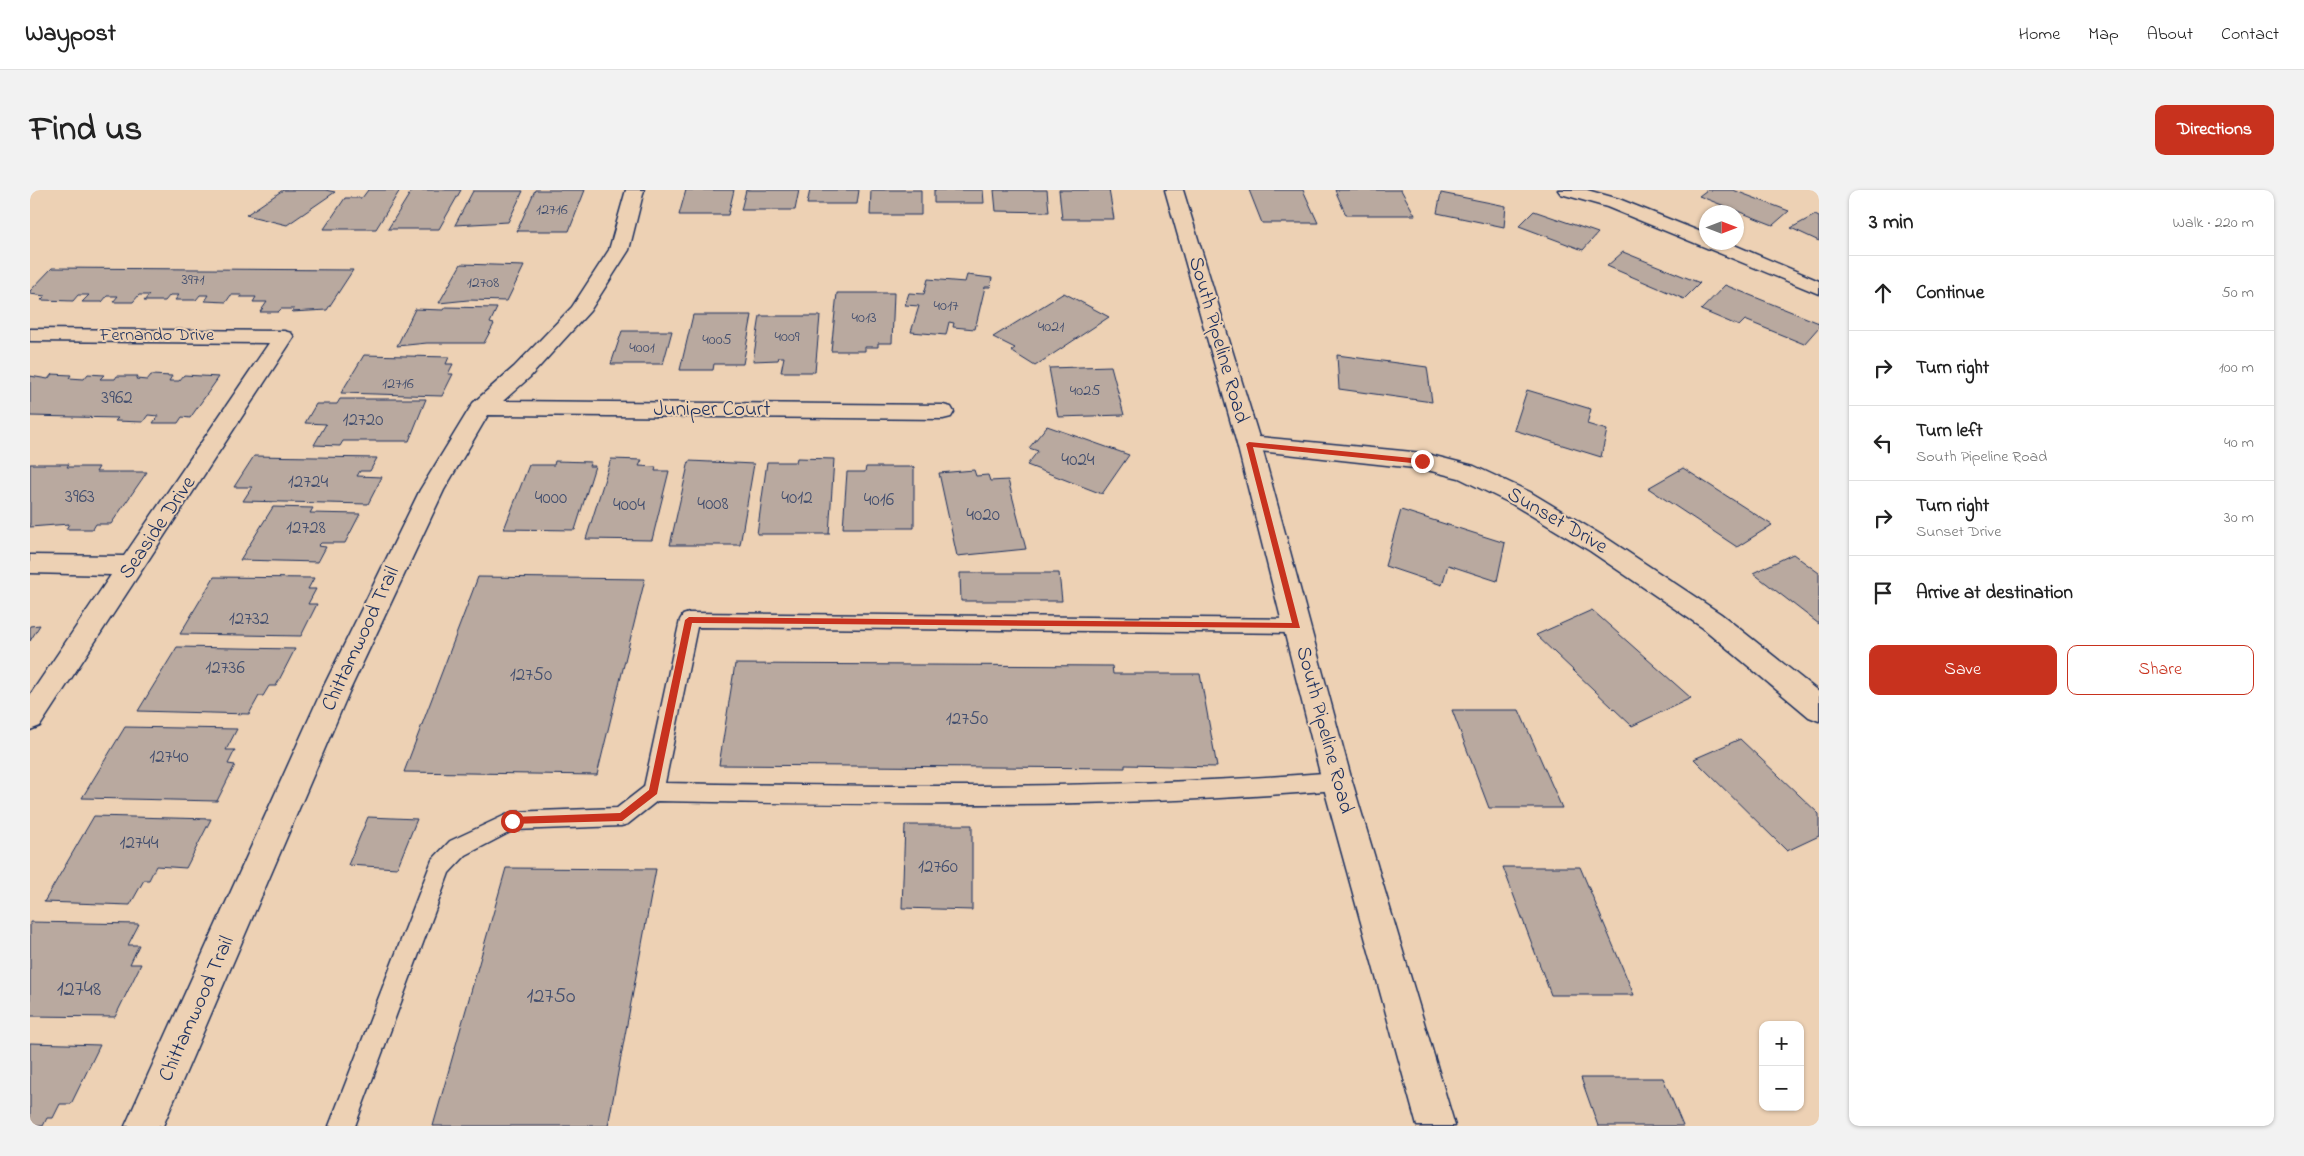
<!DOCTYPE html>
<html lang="en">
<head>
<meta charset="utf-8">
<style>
	body { margin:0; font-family:"Indie Flower",sans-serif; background:#f2f2f2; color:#222 }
	.controls { position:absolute; right:15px; bottom:15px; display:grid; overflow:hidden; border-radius:10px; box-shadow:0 1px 4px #0004 }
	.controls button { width:45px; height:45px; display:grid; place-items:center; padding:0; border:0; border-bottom:1px solid #e0e0e0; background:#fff; color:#222; font:25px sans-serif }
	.compass { position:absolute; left:1669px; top:15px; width:45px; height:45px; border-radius:50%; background:#fff; box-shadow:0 1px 4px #0004; rotate:90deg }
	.stop { position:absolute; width:15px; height:15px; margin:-11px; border:4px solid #c8321e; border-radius:50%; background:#fff }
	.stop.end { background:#c8321e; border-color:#fff; box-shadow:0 1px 5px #0008 }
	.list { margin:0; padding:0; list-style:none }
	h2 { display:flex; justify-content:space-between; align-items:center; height:65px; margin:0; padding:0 20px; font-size:21px }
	h2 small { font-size:16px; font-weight:400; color:#767676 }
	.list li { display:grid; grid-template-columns:32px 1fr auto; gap:15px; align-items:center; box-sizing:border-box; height:75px; padding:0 20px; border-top:1px solid #e0e0e0 }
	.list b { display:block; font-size:19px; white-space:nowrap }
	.list p { margin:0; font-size:16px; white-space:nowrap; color:#767676 }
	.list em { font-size:16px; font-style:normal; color:#767676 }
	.actions { display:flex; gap:10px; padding:15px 20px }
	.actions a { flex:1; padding:11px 0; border:1px solid #c8321e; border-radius:10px; text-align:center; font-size:18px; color:#c8321e }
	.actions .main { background:#c8321e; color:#fff }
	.icon { flex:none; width:28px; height:28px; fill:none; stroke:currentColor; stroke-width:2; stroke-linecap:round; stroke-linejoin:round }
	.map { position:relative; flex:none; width:1789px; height:936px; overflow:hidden; border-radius:10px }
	header { display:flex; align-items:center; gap:30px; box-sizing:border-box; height:70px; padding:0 25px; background:#fff; border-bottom:1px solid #e0e0e0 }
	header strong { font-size:24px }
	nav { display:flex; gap:28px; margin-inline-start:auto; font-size:18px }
	.intro { display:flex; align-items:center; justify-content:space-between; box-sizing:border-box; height:120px; padding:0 30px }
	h1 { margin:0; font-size:35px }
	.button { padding:12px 22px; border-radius:10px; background:#c8321e; color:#fff; font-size:18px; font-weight:700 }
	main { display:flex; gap:30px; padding:0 30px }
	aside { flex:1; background:#fff; border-radius:10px; box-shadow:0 1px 4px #0004 }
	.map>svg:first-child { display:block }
	.building { fill:#b9a99f; stroke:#1b2f5e }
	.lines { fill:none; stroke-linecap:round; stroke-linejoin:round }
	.service-casing { stroke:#1b2f5e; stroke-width:3 }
	.minor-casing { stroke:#1b2f5e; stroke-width:3 }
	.tertiary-casing { stroke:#1b2f5e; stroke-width:3 }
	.service { fill:#edd1b4; fill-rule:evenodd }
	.minor { fill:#edd1b4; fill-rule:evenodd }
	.tertiary { fill:#edd1b4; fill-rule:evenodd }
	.route { fill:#c8321e }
	.labels { text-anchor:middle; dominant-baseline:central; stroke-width:4; stroke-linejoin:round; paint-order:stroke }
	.far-number-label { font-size:16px; fill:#424e6e }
	.far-street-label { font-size:18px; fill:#1b2f5e; stroke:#edd1b4 }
	.number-label { font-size:19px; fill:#424e6e }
	.street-label { font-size:21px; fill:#1b2f5e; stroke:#edd1b4 }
	.near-number-label { font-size:22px; fill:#424e6e }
</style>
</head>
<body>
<header>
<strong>Waypost</strong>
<nav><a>Home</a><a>Map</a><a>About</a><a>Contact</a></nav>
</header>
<div class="intro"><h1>Find us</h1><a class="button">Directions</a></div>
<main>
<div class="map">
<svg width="1789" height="936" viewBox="0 0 1789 936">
	<rect width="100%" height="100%" fill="#edd1b4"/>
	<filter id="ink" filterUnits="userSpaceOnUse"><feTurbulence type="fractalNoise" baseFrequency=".02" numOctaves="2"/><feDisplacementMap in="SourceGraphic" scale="10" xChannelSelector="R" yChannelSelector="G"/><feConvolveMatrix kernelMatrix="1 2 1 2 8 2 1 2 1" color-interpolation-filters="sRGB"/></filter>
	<g filter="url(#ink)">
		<g class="building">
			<polygon points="253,0 295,0 305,2 257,35 216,25"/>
			<polygon points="338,0 370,0 346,39 294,39 315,8 332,8"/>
			<polygon points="382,0 431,0 409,39 358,39"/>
			<polygon points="505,0 555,0 539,41 487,41"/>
			<polygon points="656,0 704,0 698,25 649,25"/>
			<polygon points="716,0 769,0 765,20 711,20"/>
			<polygon points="780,0 829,0 827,14 777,14"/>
			<polygon points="841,0 891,0 891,25 840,25"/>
			<polygon points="904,0 953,0 954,13 904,13"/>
			<polygon points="964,0 1017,0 1019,22 966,21"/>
			<polygon points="1029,0 1079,0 1084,29 1032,29"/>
			<polygon points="1219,0 1273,0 1288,33 1232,33"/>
			<polygon points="1305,0 1371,0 1385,25 1316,25"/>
			<polygon points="1677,0 1703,0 1759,21 1743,35 1669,6"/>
			<polygon points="443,1 493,1 478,32 425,35"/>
			<polygon points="1411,3 1476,16 1474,37 1407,23"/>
			<polygon points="1504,21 1568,43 1553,60 1489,36"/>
			<polygon points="1785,25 1789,27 1789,51 1761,38"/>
			<polygon points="1593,62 1670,93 1654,109 1577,76"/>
			<polygon points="431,74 494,76 477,111 438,110 409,113"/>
			<polygon points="22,78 323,80 297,120 262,122 264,119 251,119 248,122 230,122 237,112 223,112 226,107 210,107 211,105 201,105 196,112 175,111 179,105 170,105 166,110 145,110 149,105 140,105 135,111 114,111 119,105 109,105 103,112 83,112 88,106 77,106 72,112 52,112 59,105 48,105 43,111 11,110 15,106 0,104 0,101"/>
			<polygon points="937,85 962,88 960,97 955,97 945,139 923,137 924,133 919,132 916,145 881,142 889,116 875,115 879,103 894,104 898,89 935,92"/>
			<polygon points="1695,95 1789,133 1789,137 1774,154 1715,130 1709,136 1671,120"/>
			<polygon points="807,103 864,103 862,153 848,153 848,157 835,157 835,161 801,161"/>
			<polygon points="1034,103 1079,127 1005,176 981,161 985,158 963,147"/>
			<polygon points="415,117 467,118 460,133 464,134 454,153 397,153 367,156 385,119 413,120"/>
			<polygon points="663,125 722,125 713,174 684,174 683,180 650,180"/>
			<polygon points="730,126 790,126 785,182 751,182 754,167 749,167 748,170 723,171"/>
			<polygon points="592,141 642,141 633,174 581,174"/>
			<polygon points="334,165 419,167 416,174 423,174 418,184 423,184 412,206 311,203"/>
			<polygon points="1307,165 1397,177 1402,212 1309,199"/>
			<polygon points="1081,176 1094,225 1028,227 1019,178"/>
			<polygon points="22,184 41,185 39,188 54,189 58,184 74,185 70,189 85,189 87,186 108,186 106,189 117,190 121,185 142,186 139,191 149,191 154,185 189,187 160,228 152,227 148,233 123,233 128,226 118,225 113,232 85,231 88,228 0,226 0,186 18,189"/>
			<polygon points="1497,200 1561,219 1557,234 1577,240 1571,267 1484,240"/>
			<polygon points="310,209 396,209 379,251 313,251 310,256 284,255 296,234 275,233 286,214 307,214"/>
			<polygon points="1017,236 1099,265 1072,304 997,275 1008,261 999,258"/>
			<polygon points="224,266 347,268 340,281 330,281 327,286 352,287 338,314 213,311 222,297 204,297"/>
			<polygon points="767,268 804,269 799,344 727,344 737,272 766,272"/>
			<polygon points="581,269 612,270 609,276 626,277 625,281 639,281 622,350 556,349"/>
			<polygon points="525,271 561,272 559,276 565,276 545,340 474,339 499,275 524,275"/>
			<polygon points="659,271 724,274 710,355 640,355"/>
			<polygon points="0,274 39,274 37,277 69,277 66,282 117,282 81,334 66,334 63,339 36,339 39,334 0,337"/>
			<polygon points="836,277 884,277 884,338 813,338 817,282 835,282"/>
			<polygon points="1653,278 1742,335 1707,357 1618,298"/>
			<polygon points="944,280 946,286 958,285 960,291 978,290 996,359 927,366 909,283"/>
			<polygon points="243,317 283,318 280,323 330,324 315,353 291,353 288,356 296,357 288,372 210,370"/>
			<polygon points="1371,320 1475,353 1467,391 1418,375 1412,395 1355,376"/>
			<polygon points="1763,364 1789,383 1789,434 1723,383"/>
			<polygon points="930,383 1029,383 1032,411 931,411"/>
			<polygon points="184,387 284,388 278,399 286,399 278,414 287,414 271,446 150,444"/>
			<polygon points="448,387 615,389 567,585 374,582"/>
			<polygon points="1562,420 1661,508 1602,536 1506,445"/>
			<polygon points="10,435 0,451 0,436"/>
			<polygon points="147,457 265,459 246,496 239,496 233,506 229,506 219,524 108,521"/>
			<polygon points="705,474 1082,476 1083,484 1170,484 1187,577 1095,575 1095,578 689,575"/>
			<polygon points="1422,520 1489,520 1532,618 1459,618"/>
			<polygon points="95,537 207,539 196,560 205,560 198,574 205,575 187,611 52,608"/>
			<polygon points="1710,549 1789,624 1789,646 1757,661 1664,569"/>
			<polygon points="64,626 181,629 156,678 126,676 119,690 114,690 100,715 14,712"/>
			<polygon points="338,627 387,629 367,678 318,675"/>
			<polygon points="875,635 942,635 942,720 872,718"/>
			<polygon points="1473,677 1550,677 1604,805 1521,805"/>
			<polygon points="476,678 626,679 578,936 403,936"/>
			<polygon points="0,732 109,734 98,755 109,755 100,774 111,774 85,827 0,826"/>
			<polygon points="0,853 70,855 41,914 30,914 23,928 17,928 13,936 0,936"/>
			<polygon points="1551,888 1633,888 1653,936 1568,936"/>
		</g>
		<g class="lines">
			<defs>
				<path id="service" d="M659,423L1267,429L1273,431L1276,436L1273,441L1267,443L667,437L635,593C860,597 1083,600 1307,582L1314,585L1317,591L1314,597L1307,600C1080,619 854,615 627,611L598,634L591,636L484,640L436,665L419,683L325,936H299L402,670L420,651L482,622L587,618L614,597L650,430L653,425Z"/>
				<g id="minor">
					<polygon points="596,0 614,0 599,60 560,121 500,187 473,211 913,215 921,217 924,222 921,227 913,229 458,225 414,300 319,502 133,936 95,936 291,502 390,300 443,213 484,177 542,117 579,60"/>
					<polygon points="1528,0 1557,0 1589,9 1676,44 1676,52 1697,52 1789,91 1789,104 1577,17 1531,4"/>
					<polygon points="0,139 254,141 261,143 264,147 10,536 0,540 0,505 81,385 0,383 0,365 94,366 239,153 0,151"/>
					<polygon points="1219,246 1393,263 1444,276 1500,302 1578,349 1691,424 1789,502 1789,531 1779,527 1673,438 1560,361 1482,314 1429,288 1393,279 1211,259 1207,254 1211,249"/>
				</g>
				<polygon id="tertiary" points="1135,0 1153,0 1231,254 1322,591 1425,936 1387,936 1292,591 1207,254"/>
			</defs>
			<use href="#service" class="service-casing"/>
			<use href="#minor" class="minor-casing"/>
			<use href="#tertiary" class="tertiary-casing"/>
			<use href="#service" class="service"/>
			<use href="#minor" class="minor"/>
			<use href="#tertiary" class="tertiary"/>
		</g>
	</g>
	<polygon class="route" points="1219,252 1392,269 1396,271 1392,274 1223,257 1270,438 662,433 627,604 592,631 479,634 479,628 482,627 590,623 619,600 655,430 659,427 1262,433 1216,254"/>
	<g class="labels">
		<g class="far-number-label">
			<text x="522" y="20">12716</text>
			<text x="163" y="90">3971</text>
			<text x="453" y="93">12708</text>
			<text x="916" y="116">4017</text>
			<text x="834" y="128">4013</text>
			<text x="1021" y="137">4021</text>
			<text x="757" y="147">4009</text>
			<text x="687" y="150">4005</text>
			<text x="612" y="158">4001</text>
			<text x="368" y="194">12716</text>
			<text x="1055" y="201">4025</text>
		</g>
		<g class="far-street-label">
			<text x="127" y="146">Fernando Drive</text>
		</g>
		<g class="number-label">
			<text x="87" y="208">3962</text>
			<text x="333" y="230">12720</text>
			<text x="1048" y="270">4024</text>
			<text x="278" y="292">12724</text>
			<text x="50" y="307">3963</text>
			<text x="521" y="308">4000</text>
			<text x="767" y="308">4012</text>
			<text x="849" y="310">4016</text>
			<text x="683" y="314">4008</text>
			<text x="599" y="315">4004</text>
			<text x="953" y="325">4020</text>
			<text x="276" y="338">12728</text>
			<text x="219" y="429">12732</text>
			<text x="195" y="478">12736</text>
			<text x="501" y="485">12750</text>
			<text x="937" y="529">12750</text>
			<text x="139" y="567">12740</text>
			<text x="109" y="653">12744</text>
			<text x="908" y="677">12760</text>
		</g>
		<g class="street-label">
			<text transform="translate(1188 150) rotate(74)">South Pipeline Road</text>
			<text x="682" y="220">Juniper Court</text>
			<text transform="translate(1527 331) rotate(30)">Sunset Drive</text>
			<text transform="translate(128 338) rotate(-56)">Seaside Drive</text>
			<text transform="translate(331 449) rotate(-65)">Chittamwood Trail</text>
			<text transform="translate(1294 540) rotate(75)">South Pipeline Road</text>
			<text transform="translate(167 819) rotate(-66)">Chittamwood Trail</text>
		</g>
		<g class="near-number-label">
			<text x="49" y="800">12748</text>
			<text x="521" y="807">12750</text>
		</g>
	</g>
</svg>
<div class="controls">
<button>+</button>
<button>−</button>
</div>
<svg class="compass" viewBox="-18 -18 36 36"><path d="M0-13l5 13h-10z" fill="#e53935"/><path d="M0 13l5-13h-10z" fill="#767676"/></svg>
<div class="stop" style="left:482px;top:631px"></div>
<div class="stop end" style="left:1392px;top:271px"></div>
</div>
<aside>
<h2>3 min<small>Walk · 220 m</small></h2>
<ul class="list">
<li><svg class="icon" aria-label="ahead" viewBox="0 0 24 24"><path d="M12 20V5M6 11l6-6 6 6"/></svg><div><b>Continue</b></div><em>50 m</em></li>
<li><svg class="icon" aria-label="right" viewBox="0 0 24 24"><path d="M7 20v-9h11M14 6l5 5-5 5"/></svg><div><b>Turn right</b></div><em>100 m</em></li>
<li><svg class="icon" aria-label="left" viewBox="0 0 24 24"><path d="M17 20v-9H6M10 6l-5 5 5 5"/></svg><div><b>Turn left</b><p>South Pipeline Road</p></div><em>40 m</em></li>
<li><svg class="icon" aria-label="right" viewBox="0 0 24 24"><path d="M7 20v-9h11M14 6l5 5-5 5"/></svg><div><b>Turn right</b><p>Sunset Drive</p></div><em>30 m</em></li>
<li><svg class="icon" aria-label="arrive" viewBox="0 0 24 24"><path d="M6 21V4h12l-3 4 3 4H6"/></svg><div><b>Arrive at destination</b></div></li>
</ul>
<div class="actions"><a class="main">Save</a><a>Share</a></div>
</aside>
</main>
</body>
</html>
